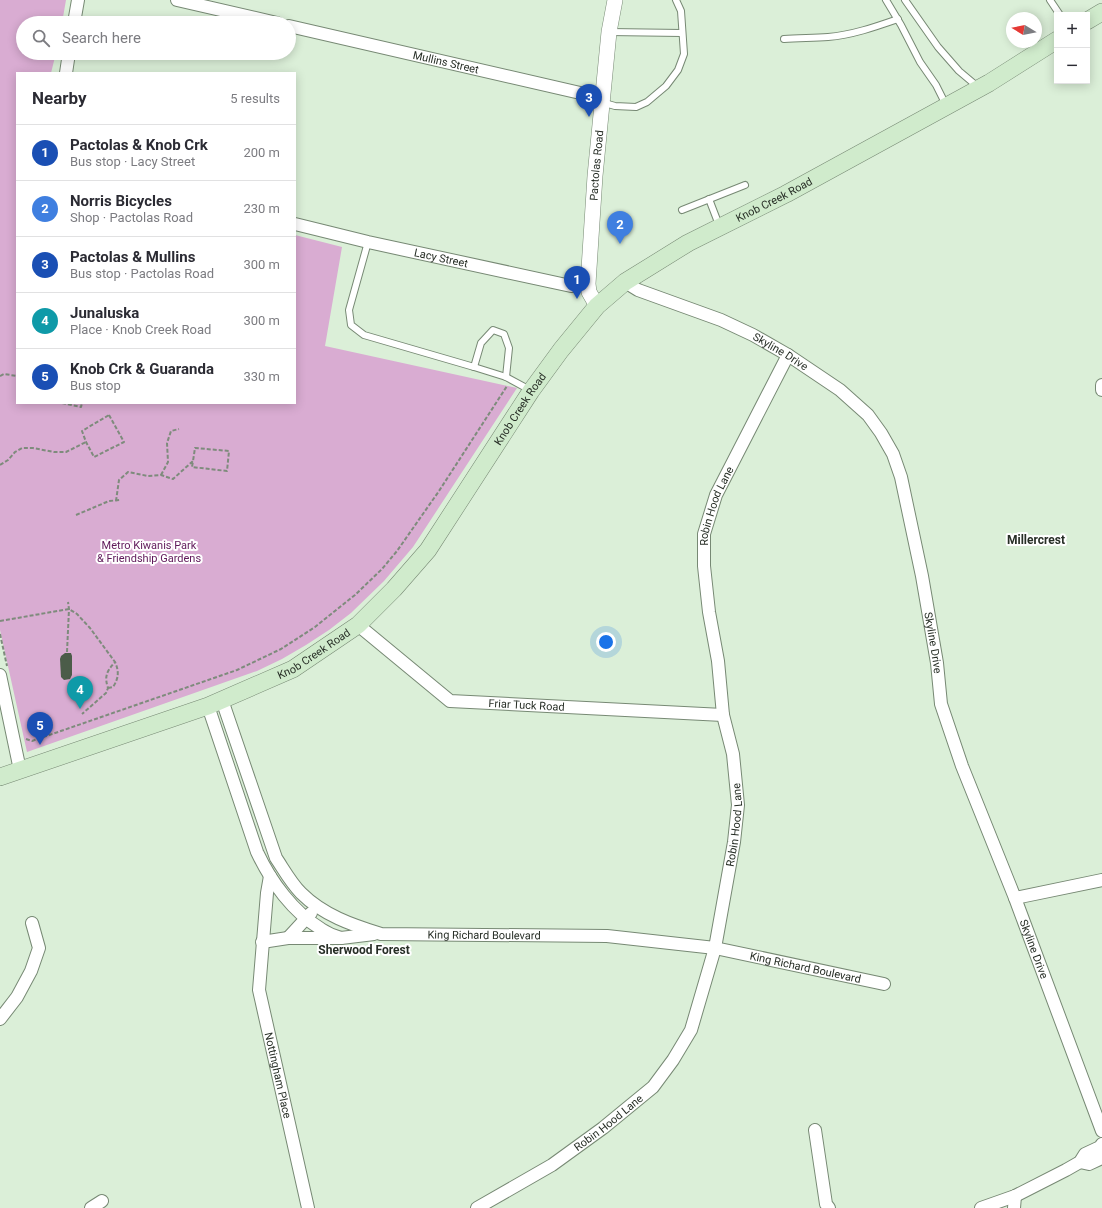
<!DOCTYPE html>
<html lang="en">
<head>
<meta charset="utf-8">
<style>
	body { margin:0; font-family:Roboto,sans-serif; background:#f7f7f7; color:#2b2b33 }
	.controls { position:absolute; right:12px; top:12px; display:grid; overflow:hidden; border-radius:0px; box-shadow:0 2px 10px #0003 }
	.controls button { width:36px; height:36px; display:grid; place-items:center; padding:0; border:0; border-bottom:1px solid #e1e1e2; background:#fff; color:#2b2b33; font:20px sans-serif }
	.compass { position:absolute; left:1006px; top:12px; width:36px; height:36px; border-radius:50%; background:#fff; box-shadow:0 2px 10px #0003; rotate:280deg }
	.you { position:absolute; left:606px; top:642px; width:14px; height:14px; margin:-10px; border:3px solid #fff; border-radius:50%; background:#1a73e8; box-shadow:0 0 0 6px #1a73e833 }
	.badge { display:grid; place-items:center; width:26px; height:26px; border-radius:50%; background:#a4399a; color:#fff; font-size:13px; font-weight:700 }
	.pin { position:absolute; translate:-50% -33px; filter:drop-shadow(0 1px 2px #0008) }
	.pin::after { content:''; position:absolute; top:21px; width:14px; height:12px; background:inherit; clip-path:polygon(0 0,100% 0,50% 100%) }
	.list { margin:0; padding:0; list-style:none }
	h2 { display:flex; justify-content:space-between; align-items:center; height:52px; margin:0; padding:0 16px; font-size:17px }
	h2 small { font-size:13px; font-weight:400; color:#7c7c81 }
	.list li { display:grid; grid-template-columns:26px 1fr auto; gap:12px; align-items:center; box-sizing:border-box; height:56px; padding:0 16px; border-top:1px solid #e1e1e2 }
	.list b { display:block; font-size:15px; white-space:nowrap }
	.list p { margin:0; font-size:13px; white-space:nowrap; color:#7c7c81 }
	.list em { font-size:13px; font-style:normal; color:#7c7c81 }
	.icon { flex:none; width:22px; height:22px; fill:none; stroke:currentColor; stroke-width:2; stroke-linecap:round; stroke-linejoin:round }
	.map { position:relative; flex:none; width:1102px; height:1208px; overflow:hidden }
	.search { position:absolute; background:#fff; box-shadow:0 2px 10px #0003; left:16px; top:16px; width:280px; height:44px; display:flex; align-items:center; gap:10px; box-sizing:border-box; padding:0 14px; border-radius:22px; color:#7c7c81; font-size:15px }
	.panel { position:absolute; background:#fff; box-shadow:0 2px 10px #0003; left:16px; top:72px; width:280px; height:332px; border-radius:0px }
	.map>svg:first-child { display:block }
	.green { fill:#d9acd2 }
	.building { fill:#4b5c49 }
	.lines { fill:none; stroke-linecap:round; stroke-linejoin:round }
	.service-casing { stroke:#778974; stroke-width:8 }
	.minor-casing { stroke:#778974; stroke-width:14 }
	.tertiary-casing { stroke:#778974; stroke-width:16 }
	.secondary-casing { stroke:#778974; stroke-width:18 }
	.path { stroke:#7e8b7c; stroke-width:2; stroke-dasharray:4 2; stroke-linecap:butt }
	.service { stroke:#fff; stroke-width:6 }
	.minor { stroke:#fff; stroke-width:12 }
	.tertiary { stroke:#fff; stroke-width:15 }
	.secondary { stroke:#d0ebcc; stroke-width:17 }
	.labels { text-anchor:middle; dominant-baseline:central; stroke-width:4; stroke-linejoin:round; paint-order:stroke }
	.street-label { font-size:11px; fill:#272e26; stroke:#fff }
	.park-label { font-size:11px; fill:#5f1859; stroke:#fff }
	.neighbourhood-label { font-size:12px; font-weight:bold; fill:#272e26; stroke:#fff }
</style>
</head>
<body>
<div class="map">
<svg width="1102" height="1208" viewBox="0 0 1102 1208">
	<rect width="100%" height="100%" fill="#dbefd8"/>
	<polygon class="green" points="0,0 66,0 62,23 23,23 23,53 56,53 51,73 17,73 17,403 295,403 295,235 342,247 325,346 517,388 413,547 384,581 351,613 329,630 306,645 282,659 257,671 27,752 0,630"/>
	<polygon class="building" points="65,653 71,653 72,656 72,675 70,679 64,680 61,677 60,659 61,656"/>
	<g class="lines">
		<defs>
			<g id="service">
				<polyline points="886,0 901,25 920,62 936,85 946,105"/>
				<polyline points="905,0 938,47 959,71 978,87"/>
				<polyline points="1050,0 1060,15"/>
				<polyline points="609,32 682,33"/>
				<path d="M784,39C798,38 813,38 828,37C852,35 875,27 898,19"/>
				<polyline points="605,100 608,104 615,106 636,107 647,102 666,86 678,70 684,54 681,11 676,0"/>
				<polyline points="709,199 719,225"/>
				<polyline points="682,210 745,185"/>
				<polyline points="368,242 349,310 351,325 364,335 474,367 481,343 493,330 504,334 509,348 506,377"/>
				<polyline points="474,367 506,377 530,390"/>
			</g>
			<g id="minor">
				<polyline points="177,0 277,23"/>
				<polyline points="74,23 78,0"/>
				<path id="s1" d="M289,26L602,98"/>
				<polyline points="66,73 69,53"/>
				<path id="s2" d="M295,224L368,242L571,286L588,284"/>
				<path id="s3" d="M625,282L638,290L721,320L753,335L788,355L840,390L868,415L881,433L893,454L901,477L922,576L937,663L941,704L962,766L1015,898L1102,1131"/>
				<polyline points="1102,385 1102,390"/>
				<path id="s4" d="M358,625L450,701L723,715"/>
				<polyline points="0,675 20,770"/>
				<path id="s5" d="M222,700L276,858C284,870 291,883 301,893C323,915 352,925 381,934L607,936L715,948L884,984"/>
				<path d="M208,706L257,852C271,882 293,912 321,929C327,933 334,936 341,938"/>
				<path id="s6" d="M270,876L267,893L259,990L308,1208"/>
				<polyline points="1015,898 1102,880"/>
				<polyline points="288,938 311,913"/>
				<polyline points="262,942 288,938 341,938 374,934"/>
				<polyline points="0,1019 17,997 31,971 39,948 32,923"/>
				<polyline points="815,1130 826,1204 829,1208"/>
				<polyline points="1080,1162 1089,1164 1102,1158"/>
				<polyline points="91,1208 102,1201"/>
				<path id="s7" d="M477,1208L552,1165L603,1128L653,1087L673,1060L691,1030L715,948L734,842L738,805L733,754L723,715L718,661L709,612L704,566V534L716,495L788,355"/>
				<polyline points="981,1208 1015,1196 1066,1170 1080,1162 1085,1154 1100,1147 1102,1144"/>
				<polyline points="1014,1208 1015,1196"/>
			</g>
			<g id="tertiary">
				<path id="s8" d="M597,306L589,292L588,284L595,176L609,32L615,0"/>
			</g>
			<g id="secondary">
				<polyline points="1087,21 1102,12"/>
				<path id="s9" d="M0,777L208,706L293,669L358,625L394,589L428,550L531,391L561,350L597,306L625,282L688,243L786,194L989,83L1057,40"/>
			</g>
		</defs>
		<use href="#service" class="service-casing"/>
		<use href="#minor" class="minor-casing"/>
		<use href="#tertiary" class="tertiary-casing"/>
		<use href="#secondary" class="secondary-casing"/>
		<g class="path">
			<polyline points="0,376 4,374 17,376"/>
			<polyline points="62,403 81,407 82,403"/>
			<polygon points="109,415 124,442 94,457 86,442 82,431"/>
			<polyline points="0,465 8,460 15,452 22,448 33,448 54,452 66,452 86,442"/>
			<polyline points="161,475 168,462 167,443 171,431 179,429"/>
			<polyline points="116,501 119,480 128,472 148,476 161,475 173,479 193,461 192,467 227,471 229,451 195,448 193,461"/>
			<polyline points="76,515 109,501 120,500"/>
			<path d="M0,621L69,609L77,614L90,628L115,662C107,671 104,676 108,688L106,693L82,714"/>
			<polyline points="0,634 7,666"/>
			<polyline points="67,652 69,609 68,602"/>
			<path d="M108,688L113,687C119,678 119,671 115,662"/>
			<polyline points="26,739 32,741 237,670 281,649 315,627 355,595 382,569 397,551 439,491 507,386"/>
		</g>
		<use href="#service" class="service"/>
		<use href="#minor" class="minor"/>
		<use href="#tertiary" class="tertiary"/>
		<use href="#secondary" class="secondary"/>
	</g>
	<g class="labels">
		<g class="street-label">
			<text stroke="none"><textPath href="#s1" startOffset="161">Mullins Street</textPath></text>
			<text stroke="none"><textPath href="#s8" startOffset="143">Pactolas Road</textPath></text>
			<text stroke="none"><textPath href="#s9" startOffset="998">Knob Creek Road</textPath></text>
			<text stroke="none"><textPath href="#s2" startOffset="150">Lacy Street</textPath></text>
			<text stroke="none"><textPath href="#s3" startOffset="171">Skyline Drive</textPath></text>
			<text stroke="none"><textPath href="#s9" startOffset="662">Knob Creek Road</textPath></text>
			<text stroke="none"><textPath href="#s7" startOffset="817">Robin Hood Lane</textPath></text>
			<text stroke="none"><textPath href="#s3" startOffset="519">Skyline Drive</textPath></text>
			<text stroke="none"><textPath href="#s9" startOffset="338">Knob Creek Road</textPath></text>
			<text stroke="none"><textPath href="#s4" startOffset="196">Friar Tuck Road</textPath></text>
			<text stroke="none"><textPath href="#s7" startOffset="493">Robin Hood Lane</textPath></text>
			<text stroke="none"><textPath href="#s5" startOffset="404">King Richard Boulevard</textPath></text>
			<text stroke="none"><textPath href="#s3" startOffset="843">Skyline Drive</textPath></text>
			<text stroke="none"><textPath href="#s5" startOffset="728">King Richard Boulevard</textPath></text>
			<text stroke="none"><textPath href="#s6" startOffset="202">Nottingham Place</textPath></text>
			<text stroke="none"><textPath href="#s7" startOffset="157">Robin Hood Lane</textPath></text>
		</g>
		<g class="park-label">
			<text x="149" y="545">Metro Kiwanis Park<tspan x="149" dy="13">&amp; Friendship Gardens</tspan></text>
		</g>
		<g class="neighbourhood-label">
			<text x="1036" y="540">Millercrest</text>
			<text x="364" y="950">Sherwood Forest</text>
		</g>
	</g>
</svg>
<div class="controls">
<button>+</button>
<button>−</button>
</div>
<svg class="compass" viewBox="-18 -18 36 36"><path d="M0-13l5 13h-10z" fill="#e53935"/><path d="M0 13l5-13h-10z" fill="#7c7c81"/></svg>
<div class="you"></div>
<div class="pin badge" style="left:577px;top:299px;background:#1a4fb4">1</div>
<div class="pin badge" style="left:620px;top:244px;background:#3f7fe0">2</div>
<div class="pin badge" style="left:589px;top:117px;background:#1a4fb4">3</div>
<div class="pin badge" style="left:80px;top:709px;background:#0f9aa8">4</div>
<div class="pin badge" style="left:40px;top:745px;background:#1a4fb4">5</div>
<div class="search"><svg class="icon" aria-label="search" viewBox="0 0 24 24"><circle cx="10" cy="10" r="6"/><path d="M15 15l6 6"/></svg>Search here</div>
<section class="panel">
<h2>Nearby<small>5 results</small></h2>
<ul class="list">
<li><span class="badge" style="background:#1a4fb4">1</span><div><b>Pactolas &amp; Knob Crk</b><p>Bus stop · Lacy Street</p></div><em>200 m</em></li>
<li><span class="badge" style="background:#3f7fe0">2</span><div><b>Norris Bicycles</b><p>Shop · Pactolas Road</p></div><em>230 m</em></li>
<li><span class="badge" style="background:#1a4fb4">3</span><div><b>Pactolas &amp; Mullins</b><p>Bus stop · Pactolas Road</p></div><em>300 m</em></li>
<li><span class="badge" style="background:#0f9aa8">4</span><div><b>Junaluska</b><p>Place · Knob Creek Road</p></div><em>300 m</em></li>
<li><span class="badge" style="background:#1a4fb4">5</span><div><b>Knob Crk &amp; Guaranda</b><p>Bus stop</p></div><em>330 m</em></li>
</ul>
</section>
</div>
</body>
</html>
